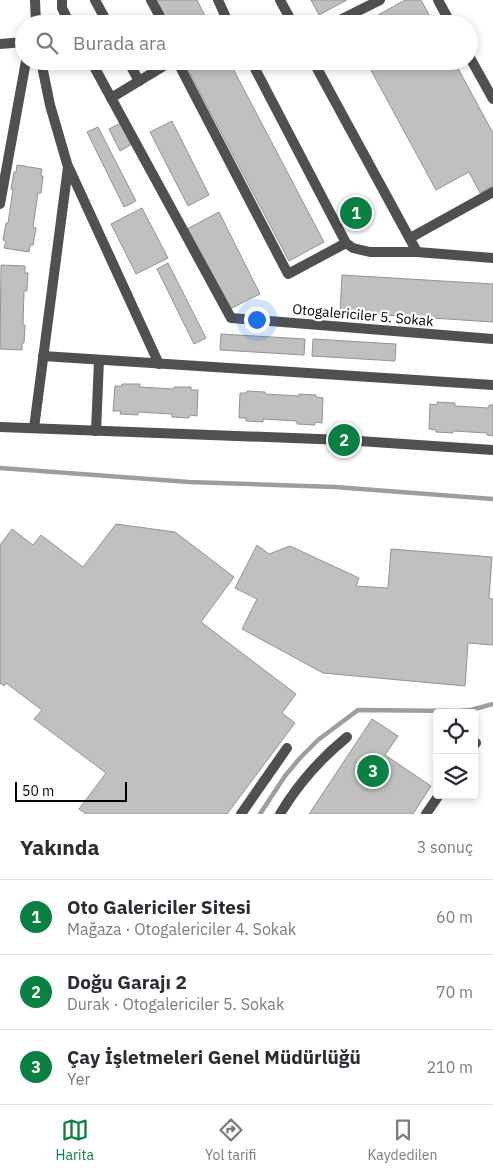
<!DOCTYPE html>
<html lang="tr">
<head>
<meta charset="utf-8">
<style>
	body { margin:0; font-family:"IBM Plex Sans",sans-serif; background:#f7f7f7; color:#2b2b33 }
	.controls { position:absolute; right:15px; bottom:15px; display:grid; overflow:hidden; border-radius:5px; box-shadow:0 2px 8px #0003 }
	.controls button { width:45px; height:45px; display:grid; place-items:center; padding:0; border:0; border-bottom:1px solid #e1e1e2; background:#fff; color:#2b2b33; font:25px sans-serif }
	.scale { position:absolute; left:15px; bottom:12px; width:112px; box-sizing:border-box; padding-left:5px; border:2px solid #000; border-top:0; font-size:14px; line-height:18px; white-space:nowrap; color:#000; -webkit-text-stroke:4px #fff; paint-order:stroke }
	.you { position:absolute; left:256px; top:319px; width:18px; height:18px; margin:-12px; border:4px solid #fff; border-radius:50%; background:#1a73e8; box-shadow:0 0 0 8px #1a73e833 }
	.badge { display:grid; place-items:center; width:32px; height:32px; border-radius:50%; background:#0b8043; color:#fff; font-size:16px; font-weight:700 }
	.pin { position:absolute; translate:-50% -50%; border:2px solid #fff; box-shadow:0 1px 5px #0006 }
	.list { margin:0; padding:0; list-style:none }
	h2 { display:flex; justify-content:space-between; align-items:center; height:65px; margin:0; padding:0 20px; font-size:21px }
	h2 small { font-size:16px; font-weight:400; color:#7c7c81 }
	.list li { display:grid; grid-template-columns:32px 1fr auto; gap:15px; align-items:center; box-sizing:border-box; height:75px; padding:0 20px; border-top:1px solid #e1e1e2 }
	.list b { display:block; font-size:19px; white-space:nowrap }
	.list p { margin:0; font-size:16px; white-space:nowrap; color:#7c7c81 }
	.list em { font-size:16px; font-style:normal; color:#7c7c81 }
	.icon { flex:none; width:28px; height:28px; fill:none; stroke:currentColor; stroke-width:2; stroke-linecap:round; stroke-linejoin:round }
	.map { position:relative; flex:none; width:493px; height:814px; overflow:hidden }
	.search { position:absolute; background:#fff; box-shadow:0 2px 8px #0003; left:15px; right:15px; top:15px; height:55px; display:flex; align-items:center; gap:12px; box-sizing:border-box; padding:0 18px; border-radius:28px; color:#7c7c81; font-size:19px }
	.sheet { height:290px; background:#fff }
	nav { display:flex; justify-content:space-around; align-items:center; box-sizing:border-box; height:70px; border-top:1px solid #e1e1e2; background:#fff; font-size:14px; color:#7c7c81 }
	nav a { display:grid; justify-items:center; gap:2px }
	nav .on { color:#0b8043 }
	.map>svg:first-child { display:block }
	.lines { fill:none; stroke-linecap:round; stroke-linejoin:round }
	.stream { stroke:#9e9e9e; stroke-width:4.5 }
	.building { fill:#c0c0c0; stroke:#949494 }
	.street { stroke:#505050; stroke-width:10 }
	.labels { text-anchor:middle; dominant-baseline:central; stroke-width:4.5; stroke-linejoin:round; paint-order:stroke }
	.street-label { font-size:14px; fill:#000; stroke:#fff }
</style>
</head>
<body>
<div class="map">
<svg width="493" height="814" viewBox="0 0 493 814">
	<rect width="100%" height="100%" fill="#fff"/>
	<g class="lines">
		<g class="stream">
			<polyline points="0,468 189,482 335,487 493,499"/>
			<polyline points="260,814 285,776 300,758 318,740 358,710 457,711 471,710 493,704"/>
		</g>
	</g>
	<g class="building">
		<polygon points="152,0 197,0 209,24 164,24"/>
		<polygon points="311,0 347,0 319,15"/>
		<polygon points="405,0 421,0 434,24 362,24"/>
		<polygon points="190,61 229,61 324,242 289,261 185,64"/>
		<polygon points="366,61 454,61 493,133 493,186 480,193 469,172 436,190"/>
		<polygon points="172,121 209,195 188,206 150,132"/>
		<polygon points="123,122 134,143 120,151 109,129"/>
		<polygon points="98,127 136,201 124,207 87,132"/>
		<polygon points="17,165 42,169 41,176 43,176 41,193 38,193 33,227 36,228 33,245 30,245 29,252 4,248 6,241 3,240 6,223 8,223 13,189 11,189 14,172 16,172"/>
		<polygon points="142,208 168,258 136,274 111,224"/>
		<polygon points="219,212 260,294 228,310 187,229"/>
		<polygon points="168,263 206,338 194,344 157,269"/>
		<polygon points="1,265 25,266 25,273 28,273 27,291 24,291 23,325 25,325 24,343 22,343 22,350 0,349"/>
		<polygon points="342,275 493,284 493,322 340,312"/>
		<polygon points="221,334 305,339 304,355 220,350"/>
		<polygon points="313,339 396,344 395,361 312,356"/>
		<polygon points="122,384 140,384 139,387 174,389 174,387 191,387 191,390 198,390 197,416 190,415 189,418 172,417 172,414 138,412 138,415 120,414 121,411 113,411 115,386 122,386"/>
		<polygon points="247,391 265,392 265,394 299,396 299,394 316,395 316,397 323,398 322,423 315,422 315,425 297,424 297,421 263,419 263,422 246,421 246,418 239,418 240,393 247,393"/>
		<polygon points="437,402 455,403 455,406 489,408 489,405 493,405 493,436 487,435 487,433 453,431 453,433 436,432 436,430 429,429 430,404 437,405"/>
		<polygon points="116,524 175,532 234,577 201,622 296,694 282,713 295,723 227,814 86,814 79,809 106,773 34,719 42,710 6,683 4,686 0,683 0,545 12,529 33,545 41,535 83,567"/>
		<polygon points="257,545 269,554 290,546 359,578 356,586 388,588 391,549 492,557 489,598 493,599 493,645 468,643 465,686 323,673 242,629 257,599 235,588"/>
		<polygon points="372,719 398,736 385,755 431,786 413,814 309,814"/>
	</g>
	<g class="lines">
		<g class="street">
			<polyline points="35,0 36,24"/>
			<polyline points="62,0 62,8 70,24"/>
			<polyline points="95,0 108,24"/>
			<polyline points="151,0 164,24"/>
			<polyline points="218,0 229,24"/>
			<polyline points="280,0 293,24"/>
			<polyline points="438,0 451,24"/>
			<polyline points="332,24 380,0"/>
			<polyline points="0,44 24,42"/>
			<polyline points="469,56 493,99"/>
			<polyline points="91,61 231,318 493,339"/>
			<polyline points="128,61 139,81"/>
			<polyline points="177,61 288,274 346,243"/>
			<polyline points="251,61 346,243 353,248 370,252 417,252 493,258"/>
			<polyline points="313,61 417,252"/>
			<polyline points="111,98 172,61"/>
			<polyline points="69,168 159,364"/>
			<polyline points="0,204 26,61"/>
			<polyline points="410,238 493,192"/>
			<polyline points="43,356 493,385"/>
			<polyline points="0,427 344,440 493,450"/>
			<polyline points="34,428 68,167 50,105 41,61"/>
			<polyline points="96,431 99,360"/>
			<polyline points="474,745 476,743"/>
			<polyline points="241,814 287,748"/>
			<path d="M280,814C298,784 320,759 347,737"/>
			<polyline points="426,814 439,795"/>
		</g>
	</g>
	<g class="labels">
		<g class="street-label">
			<text transform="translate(363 315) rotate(5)">Otogalericiler 5. Sokak</text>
		</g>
	</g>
</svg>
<div class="controls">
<button><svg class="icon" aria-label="locate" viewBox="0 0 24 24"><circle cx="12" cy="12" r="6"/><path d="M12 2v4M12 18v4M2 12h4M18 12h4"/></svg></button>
<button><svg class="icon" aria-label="layers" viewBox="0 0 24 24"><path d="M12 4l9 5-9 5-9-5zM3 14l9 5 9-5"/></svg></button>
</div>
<div class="scale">50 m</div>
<div class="you"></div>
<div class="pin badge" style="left:356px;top:213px">1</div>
<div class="pin badge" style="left:344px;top:440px">2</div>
<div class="pin badge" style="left:373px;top:771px">3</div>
<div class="search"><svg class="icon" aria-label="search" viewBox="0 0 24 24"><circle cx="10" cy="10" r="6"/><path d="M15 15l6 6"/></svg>Burada ara</div>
</div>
<section class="sheet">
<h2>Yakında<small>3 sonuç</small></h2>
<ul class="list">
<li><span class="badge">1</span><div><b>Oto Galericiler Sitesi</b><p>Mağaza · Otogalericiler 4. Sokak</p></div><em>60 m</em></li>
<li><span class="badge">2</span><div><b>Doğu Garajı 2</b><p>Durak · Otogalericiler 5. Sokak</p></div><em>70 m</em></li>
<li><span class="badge">3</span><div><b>Çay İşletmeleri Genel Müdürlüğü</b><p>Yer</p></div><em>210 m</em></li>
</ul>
</section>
<nav>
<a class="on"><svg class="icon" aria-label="map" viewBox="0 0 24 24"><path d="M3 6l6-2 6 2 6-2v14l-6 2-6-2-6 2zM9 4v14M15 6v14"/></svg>Harita</a>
<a><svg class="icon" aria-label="directions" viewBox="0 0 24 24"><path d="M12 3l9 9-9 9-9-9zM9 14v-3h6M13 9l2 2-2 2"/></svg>Yol tarifi</a>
<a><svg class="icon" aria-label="saved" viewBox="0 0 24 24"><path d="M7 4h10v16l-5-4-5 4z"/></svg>Kaydedilen</a>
</nav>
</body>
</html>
